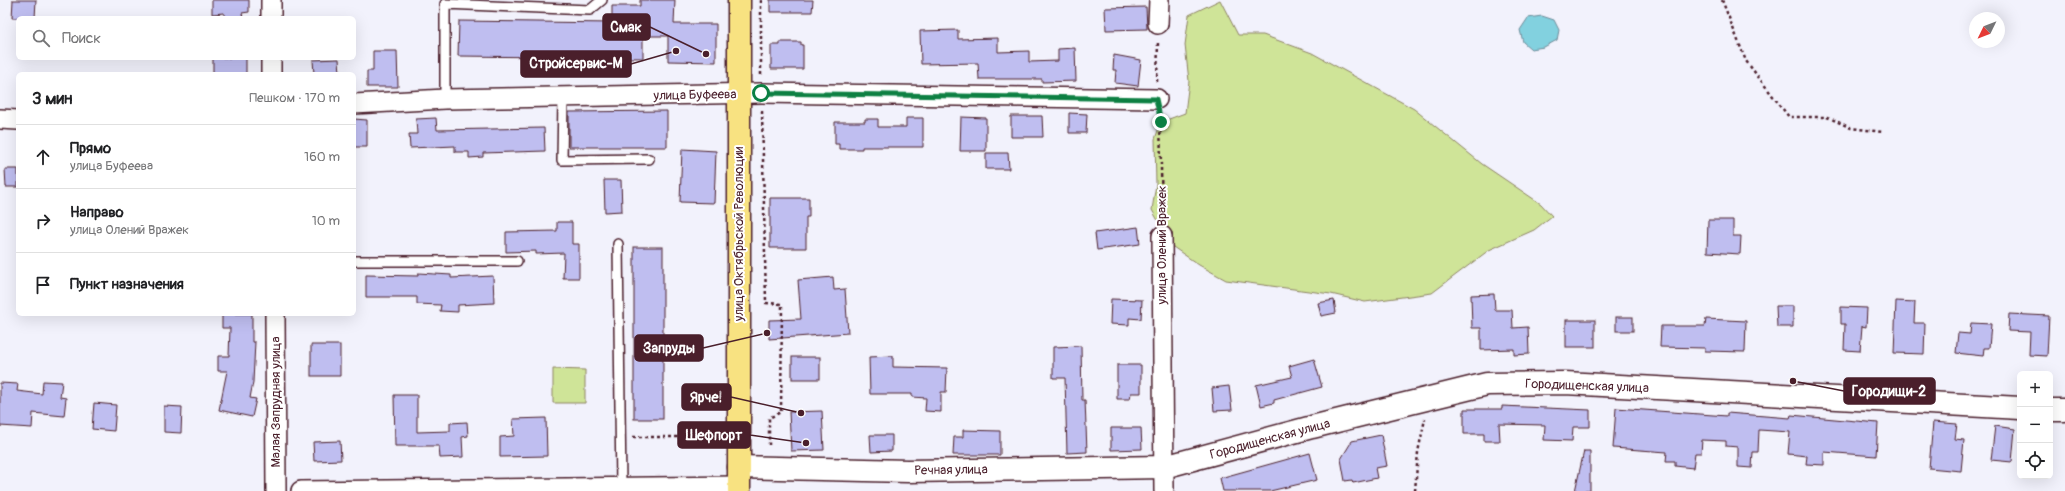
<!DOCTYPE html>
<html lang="ru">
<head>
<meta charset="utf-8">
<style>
	body { margin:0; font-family:Pangolin,sans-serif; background:#f2f2f2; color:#202124 }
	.controls { position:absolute; right:12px; bottom:12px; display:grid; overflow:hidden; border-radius:6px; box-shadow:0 4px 16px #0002 }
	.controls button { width:36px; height:36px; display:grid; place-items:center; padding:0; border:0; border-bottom:1px solid #e0e0e0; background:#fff; color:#202124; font:20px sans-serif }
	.compass { position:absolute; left:1969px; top:12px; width:36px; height:36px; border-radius:50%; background:#fff; box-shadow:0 4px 16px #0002; rotate:227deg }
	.stop { position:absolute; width:12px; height:12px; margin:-9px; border:3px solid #0b8043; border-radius:50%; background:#fff }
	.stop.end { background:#0b8043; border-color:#fff; box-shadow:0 1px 4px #0008 }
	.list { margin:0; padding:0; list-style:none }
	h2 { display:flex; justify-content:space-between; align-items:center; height:52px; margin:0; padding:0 16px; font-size:17px }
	h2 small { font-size:13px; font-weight:400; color:#757577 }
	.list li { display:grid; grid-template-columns:26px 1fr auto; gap:12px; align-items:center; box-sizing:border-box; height:64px; padding:0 16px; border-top:1px solid #e0e0e0 }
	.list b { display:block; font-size:15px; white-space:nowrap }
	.list p { margin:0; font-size:13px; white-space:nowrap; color:#757577 }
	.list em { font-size:13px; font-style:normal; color:#757577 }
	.icon { flex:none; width:22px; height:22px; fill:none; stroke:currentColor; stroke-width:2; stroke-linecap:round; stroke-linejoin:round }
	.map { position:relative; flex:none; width:2065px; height:491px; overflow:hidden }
	.search { position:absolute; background:#fff; box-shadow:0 4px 16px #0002; left:16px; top:16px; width:340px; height:44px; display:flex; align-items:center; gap:10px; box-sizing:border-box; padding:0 14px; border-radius:6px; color:#757577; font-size:15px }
	.panel { position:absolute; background:#fff; box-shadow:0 4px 16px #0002; left:16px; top:72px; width:340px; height:244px; border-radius:6px }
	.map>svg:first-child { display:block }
	.green { fill:#cfe498; stroke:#8c8262 }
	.water { fill:#82d1df; stroke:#6c8a97 }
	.building { fill:#bfbef0; stroke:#4a1f2b }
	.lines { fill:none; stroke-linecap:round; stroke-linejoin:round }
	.service-casing { stroke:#4a1f2b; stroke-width:12 }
	.minor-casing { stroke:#4a1f2b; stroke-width:22 }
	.tertiary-casing { stroke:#4a1f2b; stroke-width:25 }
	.primary-casing { stroke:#4a1f2b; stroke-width:25 }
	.path { stroke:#4a1f2b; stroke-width:2.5; stroke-dasharray:3 3; stroke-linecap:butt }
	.service { stroke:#fff; stroke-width:9 }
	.minor { stroke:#fff; stroke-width:19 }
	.tertiary { stroke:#fff; stroke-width:22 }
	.primary { stroke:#f8e281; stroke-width:22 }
	.route { stroke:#0b8043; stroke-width:5 }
	.labels { text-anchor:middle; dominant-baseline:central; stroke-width:4; stroke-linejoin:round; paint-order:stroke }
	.street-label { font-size:13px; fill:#4a1f2b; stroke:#fff }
	.leader { fill:none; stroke:#4a1f2b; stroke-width:1.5 }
	.callout-dot { fill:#4a1f2b; stroke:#fff; stroke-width:1.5 }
	.callout { fill:#4a1f2b; stroke:#4a1f2b; stroke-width:1.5 }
	.callout-label { font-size:14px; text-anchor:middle; font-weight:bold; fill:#fff }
</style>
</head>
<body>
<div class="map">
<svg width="2065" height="491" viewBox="0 0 2065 491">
	<rect width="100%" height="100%" fill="#f2f2fc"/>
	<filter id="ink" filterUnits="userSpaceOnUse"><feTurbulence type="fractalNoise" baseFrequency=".025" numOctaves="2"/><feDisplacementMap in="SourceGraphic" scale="8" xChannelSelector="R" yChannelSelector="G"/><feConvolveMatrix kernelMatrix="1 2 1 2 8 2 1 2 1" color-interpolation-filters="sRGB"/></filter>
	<g filter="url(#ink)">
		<g class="green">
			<polygon points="1220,0 1238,35 1263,35 1312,53 1414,109 1482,164 1541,204 1552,216 1534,230 1489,250 1432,293 1365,302 1331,294 1226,280 1199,265 1173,247 1152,210 1156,184 1155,139 1161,122 1185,113 1189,81 1185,45 1189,15"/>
			<polygon points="553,369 585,370 585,403 553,403"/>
		</g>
		<polygon class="water" points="1542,16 1554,20 1559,30 1557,40 1544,47 1531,49 1523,42 1520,30 1528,18"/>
		<g class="building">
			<polygon points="13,0 36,0 35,18 12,18"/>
			<polygon points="212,0 249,0 249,12 242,13 243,18 224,18 224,13 212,14"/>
			<polygon points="640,0 675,0 674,24 716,24 716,62 668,61 668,36 643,36 643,58 458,56 459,21 612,23 612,6 640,6"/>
			<polygon points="770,0 813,0 812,12 770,12"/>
			<polygon points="1146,7 1147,29 1106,30 1105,8"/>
			<polygon points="958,30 958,39 998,38 998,52 1029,51 1029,62 1058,61 1058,49 1075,48 1076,81 1042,82 1042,79 979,79 978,63 921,64 920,31"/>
			<polygon points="780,42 801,42 801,45 803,45 803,69 771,69 771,45 780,45"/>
			<polygon points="373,51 397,51 398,87 367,87 367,71 373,71"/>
			<polygon points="1114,55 1141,60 1138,86 1115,83 1116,70 1113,70"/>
			<rect x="213" y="58" width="33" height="16"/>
			<polygon points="339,59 340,74 314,74 313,60"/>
			<polygon points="667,111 667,147 569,147 569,112"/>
			<polygon points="1069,113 1087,114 1086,133 1069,133"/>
			<polygon points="1011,116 1042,116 1043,137 1011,137"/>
			<polygon points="961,117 986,118 986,151 960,151"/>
			<polygon points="436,118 437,130 544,128 545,151 483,153 483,157 469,158 469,152 455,152 455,146 410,148 409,134 417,134 416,119"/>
			<polygon points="906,118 923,118 923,147 862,147 862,149 839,149 839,144 835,144 835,122 865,122 865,119 878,119 878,127 906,127"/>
			<polygon points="354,119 367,120 367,147 354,147"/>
			<polygon points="682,149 716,151 714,203 680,202"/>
			<polygon points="986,153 1008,153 1009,169 986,169"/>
			<polygon points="5,169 18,169 18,187 6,187"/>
			<polygon points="604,180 621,180 622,211 605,212"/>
			<polygon points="770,198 809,198 809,217 806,217 806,248 770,248"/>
			<polygon points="1708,220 1733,220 1733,236 1741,236 1740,254 1707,252"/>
			<polygon points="557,222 572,222 572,244 579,244 579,278 563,278 564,253 536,254 536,251 506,252 506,232 557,231"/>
			<polygon points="1138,227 1140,244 1097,250 1095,233"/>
			<rect x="634" y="247" width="29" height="172"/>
			<polygon points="418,273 451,275 451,278 493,276 494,303 458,305 458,312 440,311 441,305 417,304 417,297 366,297 366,275 418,276"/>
			<polygon points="833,277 834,290 845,289 848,333 769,339 769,320 801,319 798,280"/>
			<polygon points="1494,294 1495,310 1512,310 1513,328 1528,327 1529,354 1514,355 1514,349 1481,350 1481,328 1472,328 1471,295"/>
			<polygon points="1111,299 1142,300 1141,319 1129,318 1129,325 1110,324"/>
			<polygon points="1334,300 1336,313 1321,316 1318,303"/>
			<polygon points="1896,301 1915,302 1914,323 1925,323 1924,354 1894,353"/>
			<polygon points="1776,306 1793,306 1793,327 1777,327"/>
			<polygon points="1841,307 1867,308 1866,327 1862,326 1860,351 1844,350 1845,324 1841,324"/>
			<polygon points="222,314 252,314 252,342 255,342 253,382 250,398 256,399 252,417 219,410 227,371 218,371 218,356 229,356 230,328 222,328"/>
			<polygon points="2009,314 2049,316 2047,356 2029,355 2030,332 2008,331"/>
			<rect x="1616" y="317" width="17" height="14"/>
			<polygon points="1706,319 1746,321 1745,352 1705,351 1705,348 1660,347 1661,326 1705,326"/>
			<rect x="1566" y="320" width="29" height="27"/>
			<polygon points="1971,323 1991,324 1989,348 1984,348 1983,356 1956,353 1958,333 1970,334"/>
			<rect x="311" y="345" width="29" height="31"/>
			<polygon points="1081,346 1082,400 1085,400 1087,452 1067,453 1065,378 1053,378 1053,347"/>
			<polygon points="893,356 893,367 947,368 946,392 941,392 941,412 925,411 926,398 912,397 912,394 870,394 869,357"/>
			<rect x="792" y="357" width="28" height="22"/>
			<polygon points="1314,359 1322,387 1274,400 1274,403 1261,406 1256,385 1292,377 1289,366"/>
			<polygon points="1117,365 1141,365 1141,393 1131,393 1130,399 1117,399"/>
			<polygon points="43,381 62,382 60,397 66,398 64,416 33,413 32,428 0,426 0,383 18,384 17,391 42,394"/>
			<polygon points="1229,386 1232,410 1214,411 1212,388"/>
			<polygon points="394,395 417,395 417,432 450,431 450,423 467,422 468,436 462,437 463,457 440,458 439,446 395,446"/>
			<polygon points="94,403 116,405 114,431 92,429"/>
			<polygon points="164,406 182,407 181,433 164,432"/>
			<polygon points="1502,406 1590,410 1590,427 1573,427 1572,441 1544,440 1545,425 1499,424 1500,441 1484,441 1484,434 1464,434 1464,409 1502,409"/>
			<polygon points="1616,408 1727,416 1727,413 1790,418 1791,415 1878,423 1876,456 1824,452 1824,465 1806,464 1807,456 1788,454 1790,432 1759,430 1758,452 1753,452 1752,468 1738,467 1738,447 1726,446 1726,441 1702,440 1701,453 1695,453 1693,468 1675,466 1675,461 1666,461 1667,452 1613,448"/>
			<polygon points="822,411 824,450 791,451 789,412"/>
			<polygon points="546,418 547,456 500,457 500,437 514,436 513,419"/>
			<polygon points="1933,422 1957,424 1955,439 1964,440 1961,471 1929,468"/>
			<polygon points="1995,426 2015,429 2012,462 1991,460"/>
			<polygon points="1111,428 1141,428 1142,449 1111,450"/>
			<polygon points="963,430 1000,431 1000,455 953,455 954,437 963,437"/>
			<polygon points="870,435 892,435 892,451 871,452"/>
			<polygon points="1381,435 1387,466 1375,468 1377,478 1353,483 1352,480 1345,481 1341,459 1352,441"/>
			<polygon points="340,441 341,460 314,461 313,442"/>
			<polygon points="1584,451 1590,451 1590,491 1575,491"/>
			<polygon points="1310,453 1317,480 1270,491 1223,491 1220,478"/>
		</g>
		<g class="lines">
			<defs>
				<g id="service">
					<polyline points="563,98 562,160 649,159"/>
					<polyline points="445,99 445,4 590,10 602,0"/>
					<polyline points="618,244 621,487"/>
					<polyline points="354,261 517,261"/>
				</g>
				<g id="minor">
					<polyline points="271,18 271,0"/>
					<polyline points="1158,24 1159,0"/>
					<polyline points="271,74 271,58"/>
					<polyline points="354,104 445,99 761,93 1157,99"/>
					<polyline points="0,119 18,120"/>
					<polyline points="1162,236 1164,491"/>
					<polyline points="275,314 276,491"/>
					<polyline points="301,491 739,486"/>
				</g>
				<g id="tertiary">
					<polyline points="2050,410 2065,410"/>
					<polyline points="739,467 908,471 1164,467 1312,427 1487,384 1565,383 2020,408"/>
				</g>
				<polyline id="primary" points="739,0 739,491"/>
			</defs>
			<use href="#service" class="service-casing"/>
			<use href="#minor" class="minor-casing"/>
			<use href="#tertiary" class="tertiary-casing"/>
			<use href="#primary" class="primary-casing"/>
			<g class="path">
				<polyline points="761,0 761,76"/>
				<polyline points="1722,0 1746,61 1789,117 1827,117 1851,128 1883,132"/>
				<polyline points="1157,82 1158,41"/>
				<polyline points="762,111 766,303 782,304 781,412 769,418 769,445"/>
				<polyline points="1160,114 1162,219"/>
				<polyline points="633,437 716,437"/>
				<polyline points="1415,491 1418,452 1425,419"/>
			</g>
			<use href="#service" class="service"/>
			<use href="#minor" class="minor"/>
			<use href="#tertiary" class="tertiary"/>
			<use href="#primary" class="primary"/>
		</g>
	</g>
	<g class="lines" filter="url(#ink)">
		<polyline class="route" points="761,93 1156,99 1161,122"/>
	</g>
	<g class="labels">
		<g class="street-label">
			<text transform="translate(695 95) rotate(-1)">улица Буфеева</text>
			<text transform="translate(739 234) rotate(-90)">улица Октябрьской Революции</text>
			<text transform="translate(1162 245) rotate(-90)">улица Олений Вражек</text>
			<text transform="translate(1587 386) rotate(2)">Городищенская улица</text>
			<text transform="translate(276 402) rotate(-90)">Малая Запрудная улица</text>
			<text transform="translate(1270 439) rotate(-15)">Городищенская улица</text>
			<text transform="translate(951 470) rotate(-1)">Речная улица</text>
		</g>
	</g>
	<path class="leader" d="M706 54L650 27M676 51L631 64M767 333L703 348M1793 381L1844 391M801 413L731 397M806 443L750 435"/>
	<g class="callout-dot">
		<circle cx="706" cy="54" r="4"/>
		<circle cx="676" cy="51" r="4"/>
		<circle cx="767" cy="333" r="4"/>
		<circle cx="1793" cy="381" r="4"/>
		<circle cx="801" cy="413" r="4"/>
		<circle cx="806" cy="443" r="4"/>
	</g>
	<g class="callout">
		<rect x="603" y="14" width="47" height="26" rx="4"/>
		<rect x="521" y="51" width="110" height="26" rx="4"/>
		<rect x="635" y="335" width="68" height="26" rx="4"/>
		<rect x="1844" y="378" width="91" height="26" rx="4"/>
		<rect x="682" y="384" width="49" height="26" rx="4"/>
		<rect x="678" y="422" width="72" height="26" rx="4"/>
	</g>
	<g class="callout-label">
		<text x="626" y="32">Смак</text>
		<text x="576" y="68">Стройсервис-М</text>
		<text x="669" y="353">Запруды</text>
		<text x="1889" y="396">Городищи-2</text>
		<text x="706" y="402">Ярче!</text>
		<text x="714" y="440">Шефпорт</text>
	</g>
</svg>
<div class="controls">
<button>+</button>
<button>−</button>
<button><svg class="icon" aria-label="locate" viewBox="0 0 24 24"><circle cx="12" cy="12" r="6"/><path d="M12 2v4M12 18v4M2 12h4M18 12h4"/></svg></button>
</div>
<svg class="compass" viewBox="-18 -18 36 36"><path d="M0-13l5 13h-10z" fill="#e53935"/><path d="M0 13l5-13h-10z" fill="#757577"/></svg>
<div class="stop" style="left:761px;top:93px"></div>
<div class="stop end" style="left:1161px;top:122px"></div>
<div class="search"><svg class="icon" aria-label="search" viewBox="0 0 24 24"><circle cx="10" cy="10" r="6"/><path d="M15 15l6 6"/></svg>Поиск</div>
<section class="panel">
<h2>3 мин<small>Пешком · 170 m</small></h2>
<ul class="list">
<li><svg class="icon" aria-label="ahead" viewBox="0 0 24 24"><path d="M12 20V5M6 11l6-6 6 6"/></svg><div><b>Прямо</b><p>улица Буфеева</p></div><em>160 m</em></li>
<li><svg class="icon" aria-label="right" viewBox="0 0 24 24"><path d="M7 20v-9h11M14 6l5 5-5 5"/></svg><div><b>Направо</b><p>улица Олений Вражек</p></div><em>10 m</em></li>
<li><svg class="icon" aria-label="arrive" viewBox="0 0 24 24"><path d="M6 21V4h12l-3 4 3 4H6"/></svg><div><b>Пункт назначения</b></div></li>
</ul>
</section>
</div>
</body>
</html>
